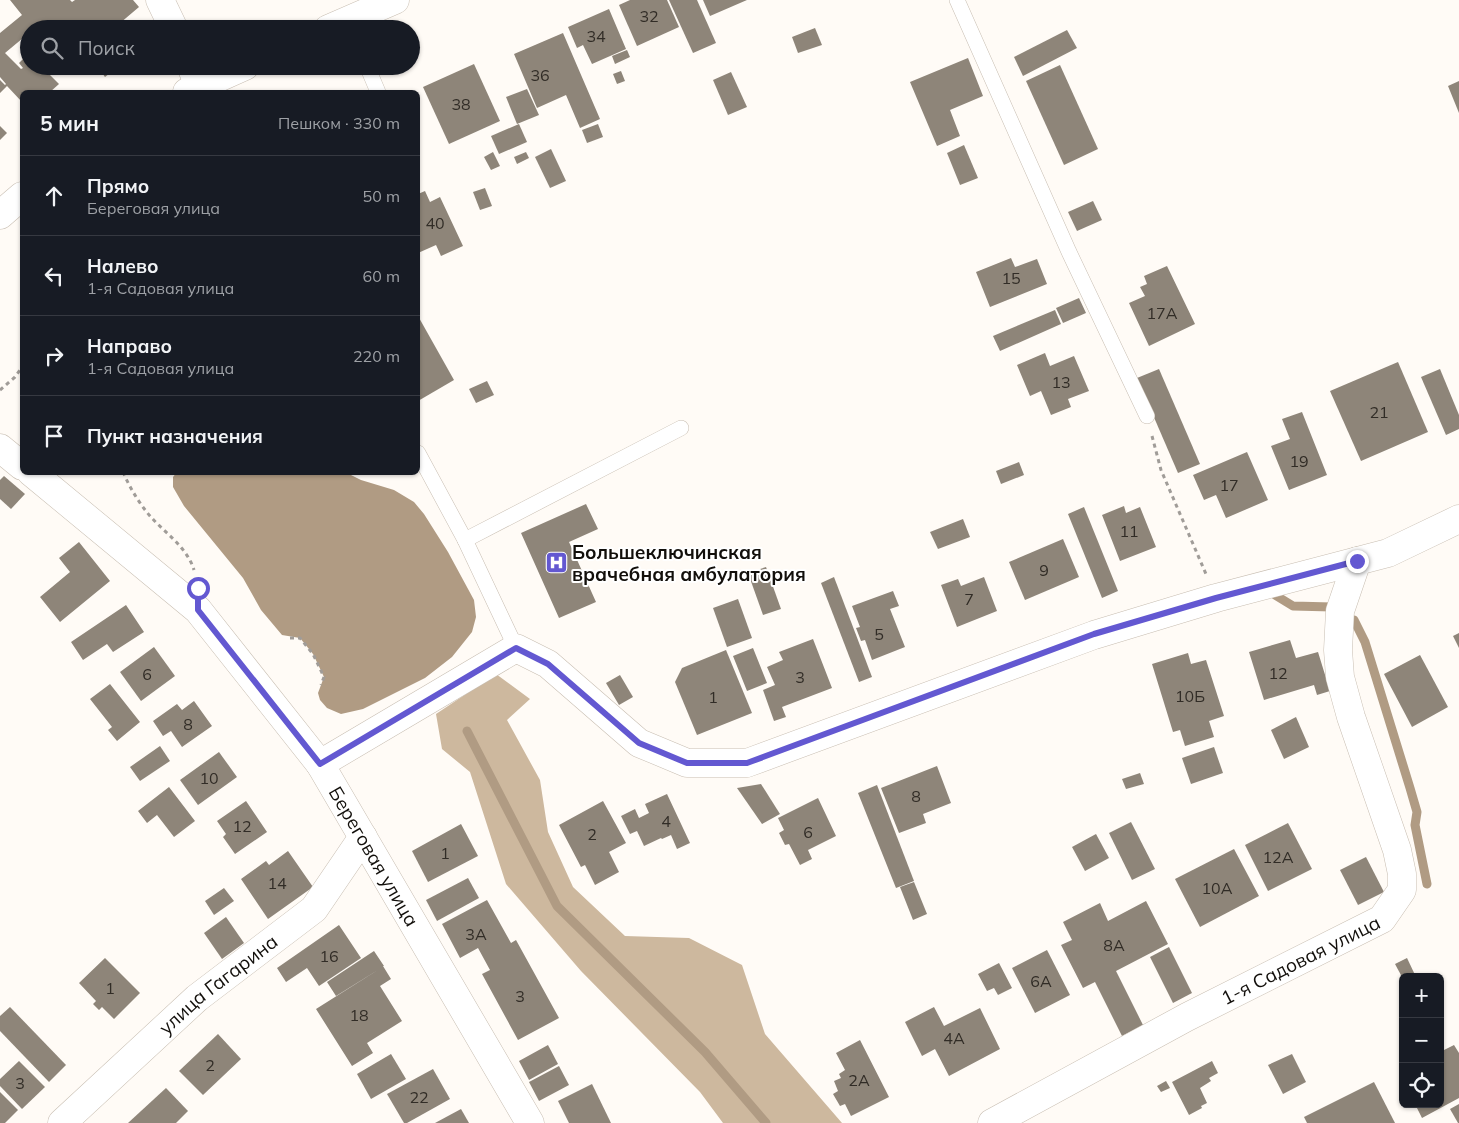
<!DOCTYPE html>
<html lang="ru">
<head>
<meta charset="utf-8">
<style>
	body { margin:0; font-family:Mulish,sans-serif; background:#20242c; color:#f1f3f6 }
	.controls { position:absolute; right:15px; bottom:15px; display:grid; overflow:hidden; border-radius:8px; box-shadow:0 1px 4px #0004 }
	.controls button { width:45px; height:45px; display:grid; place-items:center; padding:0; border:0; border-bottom:1px solid #363941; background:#171b24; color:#f1f3f6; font:25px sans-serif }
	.stop { position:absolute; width:15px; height:15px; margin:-11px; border:4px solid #6358d1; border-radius:50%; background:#fff }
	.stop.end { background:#6358d1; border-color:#fff; box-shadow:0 1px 5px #0008 }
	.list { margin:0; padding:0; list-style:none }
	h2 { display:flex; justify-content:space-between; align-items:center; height:65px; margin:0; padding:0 20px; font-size:21px }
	h2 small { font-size:16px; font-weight:400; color:#9ea1a6 }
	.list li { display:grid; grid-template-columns:32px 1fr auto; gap:15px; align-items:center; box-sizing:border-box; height:80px; padding:0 20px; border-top:1px solid #363941 }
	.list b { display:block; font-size:19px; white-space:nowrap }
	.list p { margin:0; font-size:16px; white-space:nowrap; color:#9ea1a6 }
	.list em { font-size:16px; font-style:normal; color:#9ea1a6 }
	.icon { flex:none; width:28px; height:28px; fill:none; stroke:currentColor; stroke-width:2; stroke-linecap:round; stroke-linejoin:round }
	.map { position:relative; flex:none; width:1459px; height:1123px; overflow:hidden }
	.search { position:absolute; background:#171b24; box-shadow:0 1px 4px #0004; left:20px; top:20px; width:400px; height:55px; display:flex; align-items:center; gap:12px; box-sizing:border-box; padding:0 18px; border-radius:28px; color:#9ea1a6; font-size:19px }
	.panel { position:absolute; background:#171b24; box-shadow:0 1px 4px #0004; left:20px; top:90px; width:400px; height:385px; border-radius:8px }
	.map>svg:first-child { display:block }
	.forest { fill:#cdb89e }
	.water { fill:#b09b83 }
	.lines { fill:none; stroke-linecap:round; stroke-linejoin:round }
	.stream { stroke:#b09b83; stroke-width:9 }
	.building { fill:#8e8579 }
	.service-casing { stroke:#c8beb2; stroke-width:16 }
	.minor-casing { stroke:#c8beb2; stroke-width:29 }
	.primary-casing { stroke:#c8beb2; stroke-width:29 }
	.path { stroke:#a09c98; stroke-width:3; stroke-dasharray:4 4; stroke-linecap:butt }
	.service { stroke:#fff; stroke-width:15 }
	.minor { stroke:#fff; stroke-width:28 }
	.primary { stroke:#fff; stroke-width:28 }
	.route { stroke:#6358d1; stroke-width:6 }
	.labels { text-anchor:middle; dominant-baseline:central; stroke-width:4; stroke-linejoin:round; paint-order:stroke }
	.number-label { font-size:16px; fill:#312c26 }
	.poi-label { font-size:19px; font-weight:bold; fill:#120f0b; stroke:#fff; text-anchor:start }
	.street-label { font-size:19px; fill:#120f0b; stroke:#fff }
</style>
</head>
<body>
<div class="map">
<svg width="1459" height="1123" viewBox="0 0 1459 1123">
	<rect width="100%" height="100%" fill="#fffbf6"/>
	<polygon class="forest" points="496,674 530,699 507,720 540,780 548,832 573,887 625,936 689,938 742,965 765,1034 842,1123 723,1123 700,1092 581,971 506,884 470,772 442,749 436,714"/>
	<polygon class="water" points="177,472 347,473 361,480 394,490 414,502 424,514 448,552 474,600 476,617 472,632 452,657 425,678 363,709 341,714 327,708 320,700 318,693 324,677 313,654 300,638 282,635 261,610 243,578 184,506 173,487 173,477"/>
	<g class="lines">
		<g class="stream">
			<polyline points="1275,595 1293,606 1332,607"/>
			<polyline points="1354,620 1365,642 1410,788 1417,812 1415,825 1427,884"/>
			<polyline points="467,731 557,906 705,1052 766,1123"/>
		</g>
	</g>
	<g class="building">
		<polygon points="10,0 70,0 72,2 75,0 133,0 139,7 113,29 29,29 29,33 5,53 21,69 23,68 19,63 29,53 29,66 41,66 59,84 50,92 22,92 22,102 7,86 0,93 0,80 5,85 6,84 0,77 0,33 22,15"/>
		<polygon points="630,0 667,0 679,27 637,46 619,5"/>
		<polygon points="669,0 697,0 716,43 693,53"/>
		<polygon points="703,0 747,0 710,16"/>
		<polygon points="609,9 626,49 592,64 583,45 577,48 568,27"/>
		<polygon points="815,28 822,45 798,53 792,37"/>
		<polygon points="1067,30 1077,48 1023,76 1014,57"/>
		<polygon points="563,33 600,119 580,128 566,95 537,108 514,54"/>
		<polygon points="627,50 630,57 615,64 612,56"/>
		<polygon points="968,58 983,96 950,110 960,136 937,146 910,82"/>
		<polygon points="474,64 500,121 449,144 423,87"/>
		<polygon points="1060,65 1098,149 1064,165 1026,81"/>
		<polygon points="97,66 119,66 105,77"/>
		<polygon points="621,71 625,81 617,84 613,74"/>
		<polygon points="731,72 747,107 728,115 713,80"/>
		<polygon points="1459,81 1459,113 1448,86"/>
		<polygon points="527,89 539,115 517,124 506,97"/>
		<polygon points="519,124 527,142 499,154 491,136"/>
		<polygon points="598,124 603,137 587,143 582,130"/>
		<polygon points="0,126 7,133 0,140"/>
		<polygon points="964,145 978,178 960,185 947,153"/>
		<polygon points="551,149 566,181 550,188 535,157"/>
		<polygon points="493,152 500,166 491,170 484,157"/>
		<polygon points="526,152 529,158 517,164 514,157"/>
		<polygon points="485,188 492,206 480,210 473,192"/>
		<polygon points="425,191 430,202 440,197 463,246 441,256 436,245 418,253 418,194"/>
		<polygon points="1093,201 1102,220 1077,231 1068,212"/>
		<polygon points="1011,258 1015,267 1037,259 1047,284 990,307 976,272"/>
		<polygon points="1167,266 1195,324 1149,346 1129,303 1145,296 1140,287 1147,284 1144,276"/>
		<polygon points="1079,298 1086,313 1063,323 1056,308"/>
		<polygon points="1055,310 1061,324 1000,351 993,336"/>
		<polygon points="418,316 454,380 418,401"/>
		<polygon points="1045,353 1050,366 1074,356 1089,391 1068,399 1071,407 1051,415 1041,391 1030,396 1017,365"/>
		<polygon points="1398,362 1428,432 1361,461 1330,391"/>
		<polygon points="1159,369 1200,464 1178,473 1137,378"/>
		<polygon points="1440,369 1459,415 1459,429 1446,435 1421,377"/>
		<polygon points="487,381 494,395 476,403 469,389"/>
		<polygon points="1302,412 1327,475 1289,490 1271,446 1290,439 1282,419"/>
		<polygon points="1247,452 1268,500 1226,518 1216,495 1204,500 1193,475"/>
		<polygon points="1019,462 1024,475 1001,484 996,471"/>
		<polygon points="4,476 25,494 11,509 0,499 0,480"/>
		<polygon points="586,504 598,529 569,542 596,602 559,618 521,533"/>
		<polygon points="1124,506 1126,513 1140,507 1156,547 1120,561 1102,515"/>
		<polygon points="1084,507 1118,591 1102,598 1068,514"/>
		<polygon points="963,519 970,537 938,549 930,532"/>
		<polygon points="1063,539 1079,577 1025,600 1009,562"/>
		<polygon points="79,542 110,581 60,622 40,597 70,572 59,558"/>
		<polygon points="766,567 781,609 763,615 748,573"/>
		<polygon points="834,577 872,677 859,682 821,583"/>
		<polygon points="984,577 997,611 957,627 941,585 958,579 961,586"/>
		<polygon points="893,591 899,606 890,609 905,647 872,660 865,640 861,641 856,628 860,627 852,606"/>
		<polygon points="738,599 752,638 727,647 713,608"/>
		<polygon points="126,605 144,632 113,652 107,644 83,660 71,642"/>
		<polygon points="1459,633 1459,648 1453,636"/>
		<polygon points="813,639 832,688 782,707 786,717 774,721 763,690 775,685 767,667 783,660 779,652"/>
		<polygon points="1290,640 1296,658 1318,652 1330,691 1317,695 1314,685 1264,700 1249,652"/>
		<polygon points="154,647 175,676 141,701 120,672"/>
		<polygon points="753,648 767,683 747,691 733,656"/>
		<polygon points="726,650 752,713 697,735 675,682 682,668"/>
		<polygon points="1188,653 1191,664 1206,660 1224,716 1209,721 1214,737 1185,746 1180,730 1173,732 1152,664"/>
		<polygon points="1420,655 1448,707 1412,727 1384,674"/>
		<polygon points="620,675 633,697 619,705 606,683"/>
		<polygon points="110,684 140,722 117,741 108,730 112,727 90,699"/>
		<polygon points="194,701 212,726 182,747 171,731 163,736 153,721 177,704 182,710"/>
		<polygon points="1296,717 1309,747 1284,759 1271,730"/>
		<polygon points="160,746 170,761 140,781 130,767"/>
		<polygon points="1214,747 1223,773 1191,784 1182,758"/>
		<polygon points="219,752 237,777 198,805 180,780"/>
		<polygon points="937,766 951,803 923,814 926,823 899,833 881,788"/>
		<polygon points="1140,773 1144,784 1126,789 1122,779"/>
		<polygon points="761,784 780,814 762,824 737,788"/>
		<polygon points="877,785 914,881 896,888 858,793"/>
		<polygon points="169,787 195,821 174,837 157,815 147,823 138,811"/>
		<polygon points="667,794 690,843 677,849 671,835 662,839 661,838 644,846 637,831 630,834 621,816 635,809 639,818 649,813 645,804"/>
		<polygon points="818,798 836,836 808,850 812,859 800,865 789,844 785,845 779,833 784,830 778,818"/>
		<polygon points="246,801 267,832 235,854 223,837 226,834 217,821"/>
		<polygon points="603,801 626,843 609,852 619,872 595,885 585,865 581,867 559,825"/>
		<polygon points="1131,822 1155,869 1132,880 1109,833"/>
		<polygon points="1288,823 1312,869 1268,891 1245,845"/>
		<polygon points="461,824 478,856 428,882 412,851"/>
		<polygon points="1096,834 1109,858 1085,871 1072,847"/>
		<polygon points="1234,849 1259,896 1200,927 1175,879"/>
		<polygon points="288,851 313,887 268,919 241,879 266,861 269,865"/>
		<polygon points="1366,857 1384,892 1358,905 1340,870"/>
		<polygon points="468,878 479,898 437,921 426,900"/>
		<polygon points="914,882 927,914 913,920 900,887"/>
		<polygon points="224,888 234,901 214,915 205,901"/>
		<polygon points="487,900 511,943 516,940 559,1018 518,1040 482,974 490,970 478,948 460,958 442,924"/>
		<polygon points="1146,901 1168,944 1116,971 1143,1025 1122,1036 1095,982 1083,988 1061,945 1072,940 1063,922 1100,903 1108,921"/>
		<polygon points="226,917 244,943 222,959 204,933"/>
		<polygon points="339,925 361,958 319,986 307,968 286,982 277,968"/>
		<polygon points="1169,947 1192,993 1173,1003 1150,957"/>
		<polygon points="1047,950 1070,995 1035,1013 1012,968"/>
		<polygon points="374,951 384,966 383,966 391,979 380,986 402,1021 367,1043 373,1053 352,1066 316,1009 381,968 336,996 327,982"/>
		<polygon points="105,958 140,993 114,1019 102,1007 99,1010 93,1004 96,1001 79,983"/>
		<polygon points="1407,958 1416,977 1402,977 1395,964"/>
		<polygon points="999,963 1012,988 998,995 994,988 987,991 978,974"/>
		<polygon points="10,1007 66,1065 49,1082 0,1031 0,1016"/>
		<polygon points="934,1007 944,1026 980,1008 1000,1049 949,1076 935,1049 922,1056 905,1022"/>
		<polygon points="218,1034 241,1059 203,1095 179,1071"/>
		<polygon points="860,1040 889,1097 851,1116 845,1104 840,1106 833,1094 838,1091 834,1081 841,1078 839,1074 845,1070 836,1053"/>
		<polygon points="548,1045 558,1064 529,1080 519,1061"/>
		<polygon points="1454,1045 1459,1053 1459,1098 1422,1118 1415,1104 1440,1104 1440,1052"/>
		<polygon points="391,1054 406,1079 371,1099 357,1074"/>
		<polygon points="1292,1054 1306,1082 1283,1094 1268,1065"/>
		<polygon points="19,1061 45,1087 22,1109 0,1086 0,1079"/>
		<polygon points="1212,1061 1218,1073 1209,1078 1211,1081 1200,1088 1207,1103 1201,1106 1202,1108 1189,1115 1172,1082"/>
		<polygon points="559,1066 569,1085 539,1101 529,1082"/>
		<polygon points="433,1069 450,1099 407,1123 404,1123 387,1094"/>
		<polygon points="1166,1081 1170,1088 1161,1092 1157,1086"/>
		<polygon points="1374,1082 1395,1123 1307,1123 1304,1117"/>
		<polygon points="592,1084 611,1123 569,1123 558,1101"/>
		<polygon points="166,1088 188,1111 176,1123 128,1123"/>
		<polygon points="0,1092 18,1110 5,1123 0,1123"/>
		<polygon points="1459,1104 1459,1123 1458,1123 1450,1109"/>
		<polygon points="461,1109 469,1123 435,1123"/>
	</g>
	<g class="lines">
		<defs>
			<g id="service">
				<polyline points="957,0 1069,252 1147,416"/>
				<polyline points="367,66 378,92"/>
				<polyline points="418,453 465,540 516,648"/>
				<polyline points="465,540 681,428"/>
			</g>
			<g id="minor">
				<polyline points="160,0 174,29"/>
				<polyline points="191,66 199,86"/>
				<polyline points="0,448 22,466"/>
				<path id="s1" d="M31,472L198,610L320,764L530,1123"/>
				<polyline points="320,764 516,648 548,664 639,743 687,763 747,763 1094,635 1216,598 1388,553 1459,519"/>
				<path id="s2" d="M62,1123L197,998L314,909L363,837"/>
				<path id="s3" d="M992,1123L1187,1017L1382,919L1402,890V874L1397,850L1351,717L1340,677L1338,650L1340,611L1357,561"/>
			</g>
			<g id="primary">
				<polyline points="328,29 395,0"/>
				<polyline points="187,92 245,66"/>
				<polyline points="0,215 22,196"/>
			</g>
		</defs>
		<use href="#service" class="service-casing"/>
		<use href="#minor" class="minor-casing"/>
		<use href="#primary" class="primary-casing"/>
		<g class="path">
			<polyline points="0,390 15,377 22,367"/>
			<polyline points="1152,436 1161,470 1206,574"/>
			<path d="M123,472C130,488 139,503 150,516C165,533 187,547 194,570"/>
			<polyline points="290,638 300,638 313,654 324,677 321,685"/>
		</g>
		<use href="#service" class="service"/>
		<use href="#minor" class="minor"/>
		<use href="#primary" class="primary"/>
	</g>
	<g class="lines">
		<polyline class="route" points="198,588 198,610 320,764 516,648 548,664 639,743 687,763 747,763 1094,634 1216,598 1357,561"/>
	</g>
	<defs>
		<symbol id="hospital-square" viewBox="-11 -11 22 22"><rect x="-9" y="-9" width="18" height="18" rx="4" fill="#6358d1" stroke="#fff"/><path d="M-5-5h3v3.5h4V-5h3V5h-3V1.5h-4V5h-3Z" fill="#fff"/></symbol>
	</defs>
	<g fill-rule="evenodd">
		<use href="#hospital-square" x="544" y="550" width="25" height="25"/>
	</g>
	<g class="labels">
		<g class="number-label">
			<text x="649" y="16">32</text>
			<text x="596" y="36">34</text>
			<text x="540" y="75">36</text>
			<text x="461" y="104">38</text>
			<text x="435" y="223">40</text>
			<text x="1011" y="278">15</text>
			<text x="1162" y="313">17А</text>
			<text x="1061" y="382">13</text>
			<text x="1379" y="412">21</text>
			<text x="1299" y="461">19</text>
			<text x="1229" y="485">17</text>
			<text x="1129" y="531">11</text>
			<text x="1044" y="570">9</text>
			<text x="969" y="599">7</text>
			<text x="879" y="634">5</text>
			<text x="1278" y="673">12</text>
			<text x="147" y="674">6</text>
			<text x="800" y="677">3</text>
			<text x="1190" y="696">10Б</text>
			<text x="713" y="697">1</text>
			<text x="188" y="724">8</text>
			<text x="209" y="778">10</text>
			<text x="916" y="796">8</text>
			<text x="666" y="821">4</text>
			<text x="242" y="826">12</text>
			<text x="808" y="832">6</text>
			<text x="592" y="834">2</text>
			<text x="445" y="853">1</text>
			<text x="1278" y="857">12А</text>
			<text x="277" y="883">14</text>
			<text x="1217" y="888">10А</text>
			<text x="476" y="934">3А</text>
			<text x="1114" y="945">8А</text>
			<text x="329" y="956">16</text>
			<text x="1041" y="981">6А</text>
			<text x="110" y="988">1</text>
			<text x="520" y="996">3</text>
			<text x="359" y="1015">18</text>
			<text x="954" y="1038">4А</text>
			<text x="210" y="1065">2</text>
			<text x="859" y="1080">2А</text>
			<text x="20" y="1083">3</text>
			<text x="419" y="1097">22</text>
		</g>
		<g class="poi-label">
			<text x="572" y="552">Большеключинская<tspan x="572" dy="22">врачебная амбулатория</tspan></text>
		</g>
		<g class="street-label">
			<text stroke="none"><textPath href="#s1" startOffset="520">Береговая улица</textPath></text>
			<text stroke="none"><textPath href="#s3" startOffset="349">1-я Садовая улица</textPath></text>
			<text stroke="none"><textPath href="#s2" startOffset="209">улица Гагарина</textPath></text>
		</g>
	</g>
</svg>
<div class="controls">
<button>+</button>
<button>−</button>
<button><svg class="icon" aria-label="locate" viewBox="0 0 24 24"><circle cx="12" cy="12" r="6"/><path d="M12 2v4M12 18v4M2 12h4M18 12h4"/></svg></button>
</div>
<div class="stop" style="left:198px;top:588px"></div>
<div class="stop end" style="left:1357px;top:561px"></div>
<div class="search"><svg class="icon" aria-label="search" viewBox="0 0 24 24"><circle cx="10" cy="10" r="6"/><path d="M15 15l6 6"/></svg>Поиск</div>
<section class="panel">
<h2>5 мин<small>Пешком · 330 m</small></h2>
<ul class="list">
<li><svg class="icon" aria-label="ahead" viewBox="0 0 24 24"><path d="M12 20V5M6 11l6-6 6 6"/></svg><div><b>Прямо</b><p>Береговая улица</p></div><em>50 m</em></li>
<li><svg class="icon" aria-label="left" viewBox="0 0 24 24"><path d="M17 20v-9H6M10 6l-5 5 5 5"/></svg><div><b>Налево</b><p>1-я Садовая улица</p></div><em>60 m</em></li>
<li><svg class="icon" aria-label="right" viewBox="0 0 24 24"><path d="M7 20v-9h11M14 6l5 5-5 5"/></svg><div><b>Направо</b><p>1-я Садовая улица</p></div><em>220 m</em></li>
<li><svg class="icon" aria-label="arrive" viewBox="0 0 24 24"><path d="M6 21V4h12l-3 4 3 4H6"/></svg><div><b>Пункт назначения</b></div></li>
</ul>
</section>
</div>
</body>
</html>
